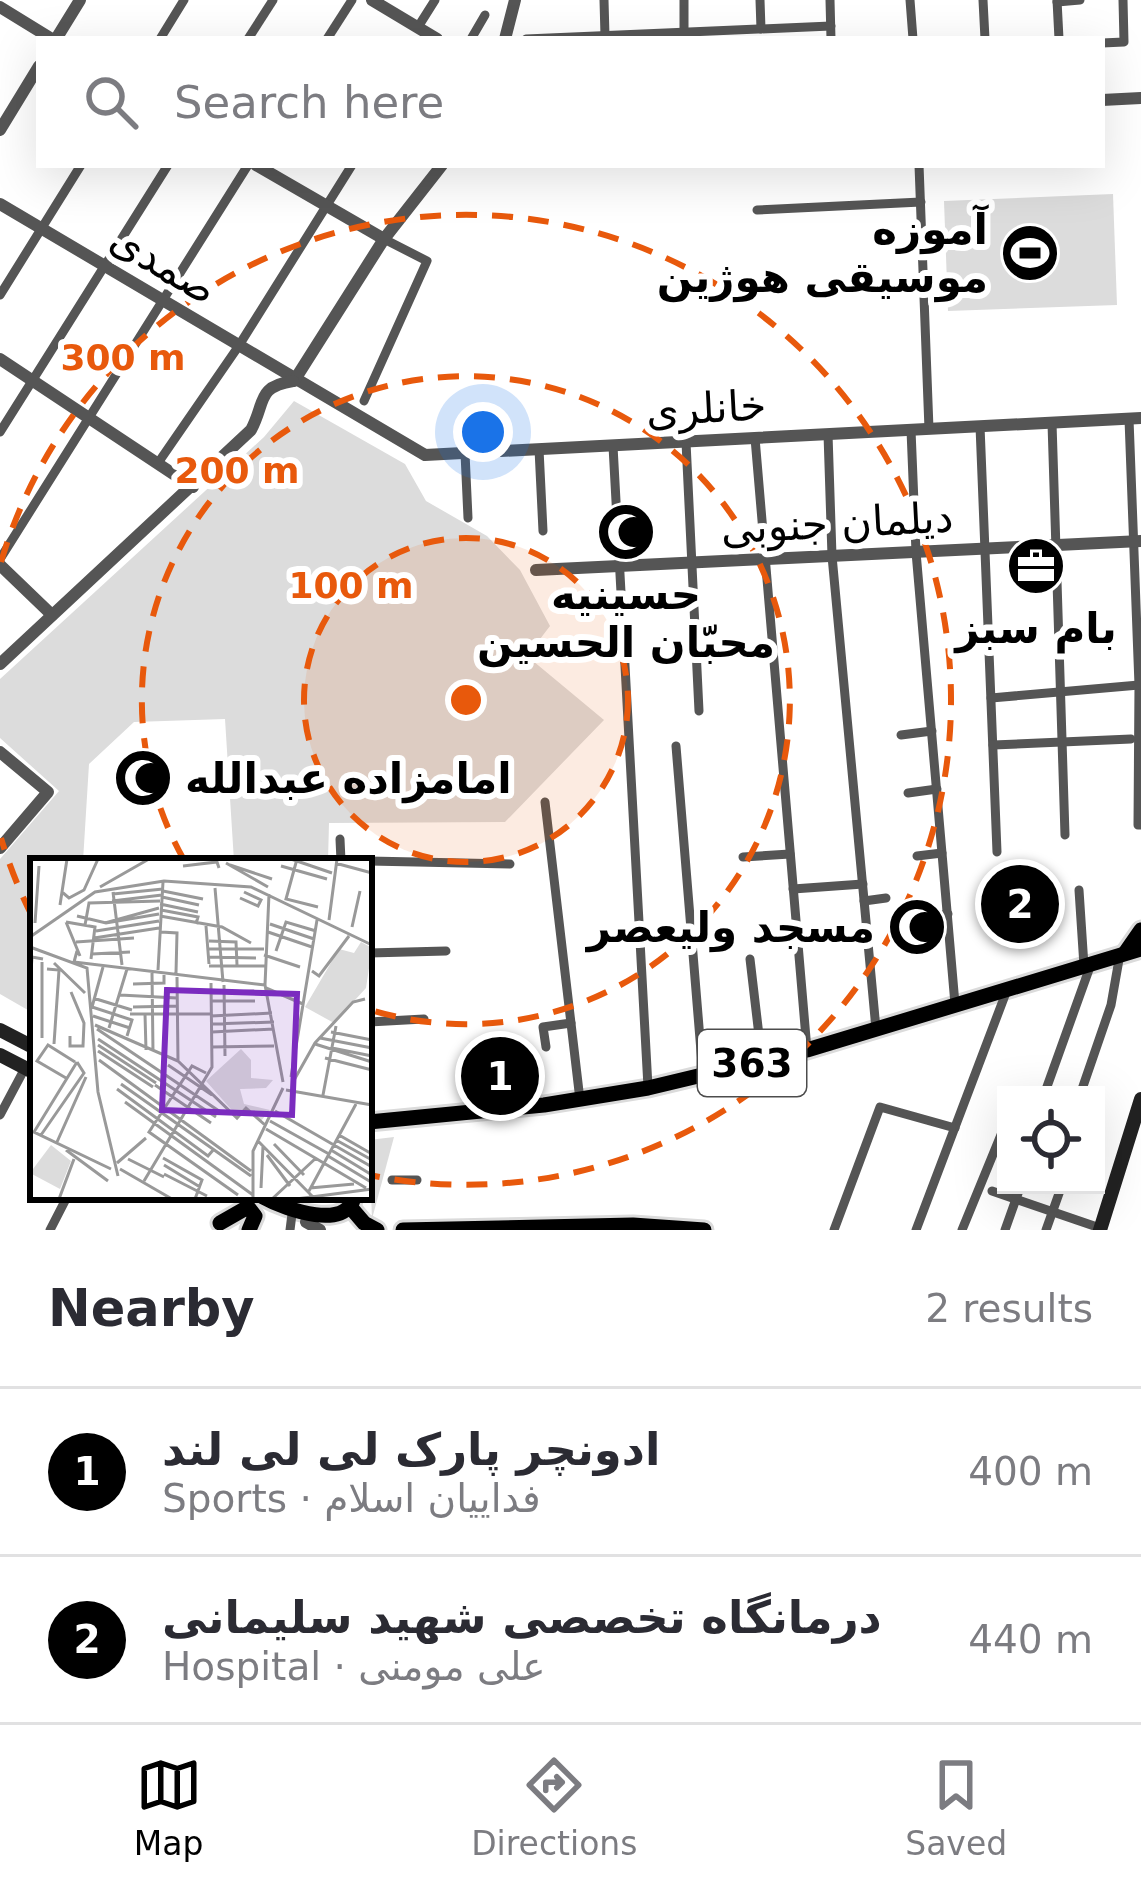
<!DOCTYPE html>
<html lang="en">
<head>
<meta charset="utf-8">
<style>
	body { margin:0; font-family:"DejaVu Sans",Vazirmatn,sans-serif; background:#f7f7f7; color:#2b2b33 }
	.controls { position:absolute; right:36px; bottom:36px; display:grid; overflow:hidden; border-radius:0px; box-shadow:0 12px 48px #0002 }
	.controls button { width:108px; height:108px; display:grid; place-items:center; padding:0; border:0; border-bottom:3px solid #e1e1e2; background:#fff; color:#2b2b33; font:60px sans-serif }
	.you { position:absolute; left:483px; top:432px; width:42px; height:42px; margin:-30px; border:9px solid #fff; border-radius:50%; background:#1a73e8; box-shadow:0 0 0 18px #1a73e833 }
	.badge { display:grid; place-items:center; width:78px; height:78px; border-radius:50%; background:#000; color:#fff; font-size:39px; font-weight:700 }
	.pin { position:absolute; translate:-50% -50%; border:6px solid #fff; box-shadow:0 3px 12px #0006 }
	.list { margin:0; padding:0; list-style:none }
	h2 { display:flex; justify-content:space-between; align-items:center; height:156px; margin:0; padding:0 48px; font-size:51px }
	h2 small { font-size:39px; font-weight:400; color:#7c7c81 }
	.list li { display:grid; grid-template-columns:78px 1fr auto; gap:36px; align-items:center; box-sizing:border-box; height:168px; padding:0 48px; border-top:3px solid #e1e1e2 }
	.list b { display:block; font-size:45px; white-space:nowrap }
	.list p { margin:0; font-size:39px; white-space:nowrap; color:#7c7c81 }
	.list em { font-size:39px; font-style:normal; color:#7c7c81 }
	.icon { flex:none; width:66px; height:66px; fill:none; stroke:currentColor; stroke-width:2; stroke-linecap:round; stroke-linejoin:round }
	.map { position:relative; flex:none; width:1141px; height:1230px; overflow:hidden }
	.search { position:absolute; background:#fff; box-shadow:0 12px 48px #0002; left:36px; right:36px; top:36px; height:132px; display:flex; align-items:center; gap:30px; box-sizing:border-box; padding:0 42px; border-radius:0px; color:#7c7c81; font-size:45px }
	.sheet { height:492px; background:#fff }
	nav { display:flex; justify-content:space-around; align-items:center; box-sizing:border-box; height:168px; border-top:3px solid #e1e1e2; background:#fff; font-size:33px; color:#7c7c81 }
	nav a { display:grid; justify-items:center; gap:6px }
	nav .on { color:#000 }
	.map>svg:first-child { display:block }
	.green { fill:#dcdcdc }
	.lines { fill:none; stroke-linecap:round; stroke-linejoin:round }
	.primary-casing { stroke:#dbdbdb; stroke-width:21 }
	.minor { stroke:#555; stroke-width:9 }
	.tertiary { stroke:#555; stroke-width:12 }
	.secondary { stroke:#222; stroke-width:14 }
	.primary { stroke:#000; stroke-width:15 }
	.ring { fill:none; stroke:#e8590c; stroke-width:6; stroke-dasharray:21 15 }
	.labels { text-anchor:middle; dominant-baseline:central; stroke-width:12; stroke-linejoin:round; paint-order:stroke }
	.shield { fill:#fff; stroke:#4c4c4c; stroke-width:3 }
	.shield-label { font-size:39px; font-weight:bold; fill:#000 }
	.poi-label { font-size:42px; font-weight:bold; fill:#000; stroke:#fff; text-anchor:end }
	.street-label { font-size:42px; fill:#000; stroke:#fff }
	.inset-road { fill:none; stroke:#999; stroke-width:3 }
	.view { fill:#7b2cbf; fill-opacity:0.15; stroke:#7b2cbf; stroke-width:6 }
	.inset-edge { fill:none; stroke:#000; stroke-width:6 }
	.centre { fill:#e8590c; stroke:#fff; stroke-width:6 }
	.ring-label { font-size:36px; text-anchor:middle; font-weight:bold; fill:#e8590c; stroke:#fff; stroke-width:12; stroke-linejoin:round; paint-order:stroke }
</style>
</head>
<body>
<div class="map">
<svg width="1141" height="1230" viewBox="0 0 1141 1230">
	<rect width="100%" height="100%" fill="#fff"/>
	<g class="green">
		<polygon points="1113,194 1117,305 948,311 944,201"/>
		<polygon points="294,401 405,464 426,501 487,536 520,570 550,626 527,656 604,720 505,822 329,823 328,861 234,861 225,719 134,722 89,764 83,861 33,861 33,1013 0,994 0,859 59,791 0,738 0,679 264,437"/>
		<polygon points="394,1137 372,1219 369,1140"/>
	</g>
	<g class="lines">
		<defs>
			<g id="primary">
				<polyline points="1125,953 1141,930"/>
				<polyline points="369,1122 544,1105 648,1088 807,1050 1141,949"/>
				<path d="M263,1197C288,1211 347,1230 354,1197"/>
				<polyline points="352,1209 364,1223 377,1230"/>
				<polyline points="220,1223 248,1207 255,1216 249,1230"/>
				<polyline points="403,1230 633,1225 704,1230"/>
			</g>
		</defs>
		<use href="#primary" class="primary-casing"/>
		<g class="minor">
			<polyline points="604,0 605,36"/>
			<polyline points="684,0 684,32"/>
			<polyline points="760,0 761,29"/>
			<polyline points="830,0 831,39"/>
			<polyline points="910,0 913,39"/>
			<polyline points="983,0 985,39"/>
			<polyline points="1057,0 1059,39"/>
			<polyline points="1057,2 1080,0"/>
			<polyline points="418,27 435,0"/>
			<polyline points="160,39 184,0"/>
			<polyline points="248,39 273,0"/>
			<polyline points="327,39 352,0"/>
			<polyline points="471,39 485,15"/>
			<polyline points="526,39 831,26"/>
			<polyline points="1102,43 1124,42 1123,0"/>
			<polyline points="919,165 929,429"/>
			<polyline points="757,210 921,202"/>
			<polyline points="0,295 81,165"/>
			<polyline points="364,401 427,261 384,239"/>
			<polyline points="1129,419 1139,685 1138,825 1141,825"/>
			<polyline points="1052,423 1065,835"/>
			<polyline points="980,426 997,852"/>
			<polyline points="911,430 916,552 955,1004"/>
			<polyline points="0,432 168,165"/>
			<polyline points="828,434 832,556 876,1029"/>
			<polyline points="755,438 807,1050"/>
			<polyline points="686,442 699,711"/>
			<polyline points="613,446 648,1087"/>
			<polyline points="539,449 543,531"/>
			<polyline points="465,453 468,518"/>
			<polyline points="158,463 238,347 352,165"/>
			<polyline points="0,559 248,165"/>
			<polyline points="562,651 623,648"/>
			<polyline points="991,698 1139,685"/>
			<polyline points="901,735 932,731"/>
			<polyline points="993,745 1131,739"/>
			<polyline points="676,746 703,1076"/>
			<polyline points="908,793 937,789"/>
			<polyline points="545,802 580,1100"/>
			<polyline points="340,839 341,861"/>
			<polyline points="917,856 942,853"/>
			<polyline points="743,857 790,854"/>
			<polyline points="341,861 362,861"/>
			<polyline points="369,861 510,864"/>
			<polyline points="793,889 863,884"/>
			<polyline points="1079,890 1084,966"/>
			<polyline points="864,901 886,898"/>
			<polyline points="922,918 948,914"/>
			<polyline points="369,953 446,951"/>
			<polyline points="750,959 762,1061"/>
			<polyline points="369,1022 424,1019"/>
			<polyline points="546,1047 543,1027 571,1023"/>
			<polyline points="1044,1095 1091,964"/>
			<polyline points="1080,1095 1111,1005 1120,954"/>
			<polyline points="0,1115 25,1068"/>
			<polyline points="392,1180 417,1180"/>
			<polyline points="992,1191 1100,1228"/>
			<polyline points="50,1230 67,1197"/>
			<polyline points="290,1230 292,1214"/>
			<polyline points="834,1230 880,1107 955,1128"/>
			<polyline points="916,1230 1007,990"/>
			<polyline points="962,1230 1003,1130"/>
			<polyline points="1005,1230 1021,1185"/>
			<polyline points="1046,1230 1062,1185"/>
		</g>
		<g class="tertiary">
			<polyline points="372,0 437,39"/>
			<polyline points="0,7 52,39"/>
			<polyline points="56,39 80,0"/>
			<polyline points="505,39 515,0"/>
			<polyline points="1102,100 1141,98"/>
			<polyline points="0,130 39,66"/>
			<polyline points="256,165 384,239"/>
			<polyline points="0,204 425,455 1141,418"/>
			<polyline points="0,359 193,487"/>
			<polyline points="294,381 384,239 442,165"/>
			<polyline points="0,565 52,615"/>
			<polyline points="536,570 1141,541"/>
			<path d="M0,664L251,430C266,402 256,387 293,381"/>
			<polyline points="0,752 48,792 0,848"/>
			<polyline points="306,1222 320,1230"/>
		</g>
		<g class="secondary">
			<polyline points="0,1030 33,1047"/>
			<polyline points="0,1055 33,1072"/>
			<polyline points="1100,1230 1141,1099"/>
		</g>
		<use href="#primary" class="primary"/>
	</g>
	<circle cx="466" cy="700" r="162" fill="#e8590c" fill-opacity=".12"/>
	<g class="ring">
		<circle cx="466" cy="700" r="162"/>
		<path d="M184 860A324 324 0 1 1 371 1010"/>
		<path d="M32 916A485 485 0 0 1 1 838M1 562A485 485 0 1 1 369 1175"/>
	</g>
	<defs>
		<symbol id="stadium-disc" viewBox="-11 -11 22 22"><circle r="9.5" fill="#000" stroke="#fff"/><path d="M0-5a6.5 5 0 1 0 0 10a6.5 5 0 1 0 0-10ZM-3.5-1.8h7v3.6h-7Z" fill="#fff"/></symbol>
		<symbol id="mosque-disc" viewBox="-11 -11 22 22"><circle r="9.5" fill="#000" stroke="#fff"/><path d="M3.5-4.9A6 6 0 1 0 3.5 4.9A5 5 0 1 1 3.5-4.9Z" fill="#fff"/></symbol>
		<symbol id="office-disc" viewBox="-11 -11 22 22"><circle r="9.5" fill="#000" stroke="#fff"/><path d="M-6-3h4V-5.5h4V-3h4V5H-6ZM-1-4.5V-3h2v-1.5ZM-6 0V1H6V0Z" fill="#fff"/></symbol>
	</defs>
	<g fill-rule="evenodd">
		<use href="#stadium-disc" x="997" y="220" width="66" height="66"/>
		<use href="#mosque-disc" x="593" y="499" width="66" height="66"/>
		<use href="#office-disc" x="1003" y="533" width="66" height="66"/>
		<use href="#mosque-disc" x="110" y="745" width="66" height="66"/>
		<use href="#mosque-disc" x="884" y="894" width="66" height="66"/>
	</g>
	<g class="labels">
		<rect class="shield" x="698" y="1030" width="108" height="66" rx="9"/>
		<g class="shield-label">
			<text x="752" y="1063">363</text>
		</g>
		<g class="poi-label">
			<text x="988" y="229">آموزه<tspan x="988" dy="48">موسیقی هوژین</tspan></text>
			<text x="626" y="594" text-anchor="middle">حسینیه<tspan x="626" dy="48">محبّان الحسین</tspan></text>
			<text x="1036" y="628" text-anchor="middle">بام سبز</text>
			<text x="185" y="778" text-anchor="start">امامزاده عبدالله</text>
			<text x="875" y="927">مسجد ولیعصر</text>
		</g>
		<g class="street-label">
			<text transform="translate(164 264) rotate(31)">صمدی</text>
			<text transform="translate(706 408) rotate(-3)">خانلری</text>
			<text transform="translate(837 523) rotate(-3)">دیلمان جنوبی</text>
		</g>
	</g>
	<g transform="translate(30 858)">
		<rect width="342" height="342" fill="#fff"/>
		<path d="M331,84L342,90L336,130L304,165L275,149L309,91L324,95ZM211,191L221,202V220L243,222L236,230L210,231L214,246L240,252L231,263L216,249L207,258L176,223ZM21,287L41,303L30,331L0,315Z" fill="#dcdcdc"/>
		<path class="inset-road" d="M261,1L302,15M267,1L256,41L288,49M196,5L238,29M305,5L342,15M200,7L242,21M153,8L187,4L189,10M251,8L297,21M70,29L119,1M185,30L193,124M133,33L173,41M32,34L39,40L54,32L68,1M83,34L92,107M83,36L133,31M239,36L235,127L253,224M132,39L169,47M210,40L228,48L231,42L214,34M82,43L132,37M130,46L168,54M30,47L37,1M131,52L168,59L166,66M47,58L76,65L129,56M130,58L192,69L221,85M299,62L307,1M36,64L65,69L61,101M36,64L50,98M5,65L9,8M75,65L129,50M240,66L284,81M55,67L59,45L130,43M176,68L179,106M322,69L330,33M66,73L129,63M131,74L147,75L146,115M238,74L282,89M0,79L65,34L134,23L221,29L342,87M64,80L129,70M179,83L206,84L207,107M46,84L104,80M0,89L57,110L68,234L88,318M179,91H234M47,93L44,104L235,127M246,93L256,64L286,73M62,96L100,94M234,97L270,109M179,99L226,100M12,104V180M24,105L55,135M179,108H235M73,109L62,149L102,162L97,178M17,111L29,112L24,186M128,112L133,24M282,113L289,118L319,78M122,115L123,194M147,119L148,203M103,126L134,125V117M194,127L195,198M0,128L2,99L13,101M236,130L273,146M181,135L224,133M90,137L147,140M63,140L102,152M181,143H225M103,149L147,148M100,156H181M115,156L116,192M63,158L100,170M181,158L242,155M181,166L244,164M65,167L148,203L207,260L216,250L235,267M79,170L97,111M67,171L192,255M182,174L244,171M301,174L342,182M40,178V188H53L54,165L41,134M290,180L342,190M68,181L186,259M285,186L342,204M68,187L126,225M182,189L244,188M302,190L342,198M68,193L123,229M295,200L342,212M69,202L221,313M47,204L4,274L81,311M138,207L182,237M176,215L162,208L119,274L208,337M261,219L287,62M36,220L7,203L18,187L45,204M263,224L285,185L323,144L335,141M91,226L221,318M125,227L181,265M87,231L178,298L184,291M256,232L342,247M293,237L306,168M95,244L223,337M245,253L342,309M240,263L299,296M236,271L336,330M11,277L54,215L47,204M309,277L342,296M306,282L342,302M228,283L283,339M27,284L56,219M244,286L274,317M36,292L78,323M301,292L342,317M237,297L260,328M298,298L341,324M133,300L172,322L165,341M98,301L134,319M87,305L116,280M134,307L170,329M90,311L142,341M134,316L177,338M114,323L182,209L181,125M231,330L233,288M280,330L324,326M279,333L326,246M29,341L44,301M223,341V293L253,230M242,341L286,300M266,341L342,331"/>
		<path class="view" d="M137,132L267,136L262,257L132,252Z"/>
		<rect width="342" height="342" class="inset-edge"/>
	</g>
	<circle cx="466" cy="700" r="18" class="centre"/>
	<g class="ring-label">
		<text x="123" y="370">300 m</text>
		<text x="237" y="483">200 m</text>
		<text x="351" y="598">100 m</text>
	</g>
</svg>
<div class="controls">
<button><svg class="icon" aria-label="locate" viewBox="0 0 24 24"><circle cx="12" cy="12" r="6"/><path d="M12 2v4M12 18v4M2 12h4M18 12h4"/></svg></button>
</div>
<div class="you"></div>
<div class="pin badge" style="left:500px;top:1076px">1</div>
<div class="pin badge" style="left:1020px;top:904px">2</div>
<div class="search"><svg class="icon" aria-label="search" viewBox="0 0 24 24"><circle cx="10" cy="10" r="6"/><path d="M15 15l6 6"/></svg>Search here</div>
</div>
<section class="sheet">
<h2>Nearby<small>2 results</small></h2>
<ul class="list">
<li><span class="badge">1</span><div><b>ادونچر پارک لی لی لند</b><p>Sports · فداییان اسلام</p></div><em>400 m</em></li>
<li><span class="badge">2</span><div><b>درمانگاه تخصصی شهید سلیمانی</b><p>Hospital · علی مومنی</p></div><em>440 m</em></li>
</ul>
</section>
<nav>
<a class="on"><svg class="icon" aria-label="map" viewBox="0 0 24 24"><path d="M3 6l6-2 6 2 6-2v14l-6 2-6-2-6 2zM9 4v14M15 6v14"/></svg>Map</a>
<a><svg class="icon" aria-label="directions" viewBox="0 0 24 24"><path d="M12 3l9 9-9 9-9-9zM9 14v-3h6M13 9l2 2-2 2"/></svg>Directions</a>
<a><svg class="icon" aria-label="saved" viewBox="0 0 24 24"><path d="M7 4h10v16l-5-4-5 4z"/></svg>Saved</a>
</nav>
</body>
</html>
